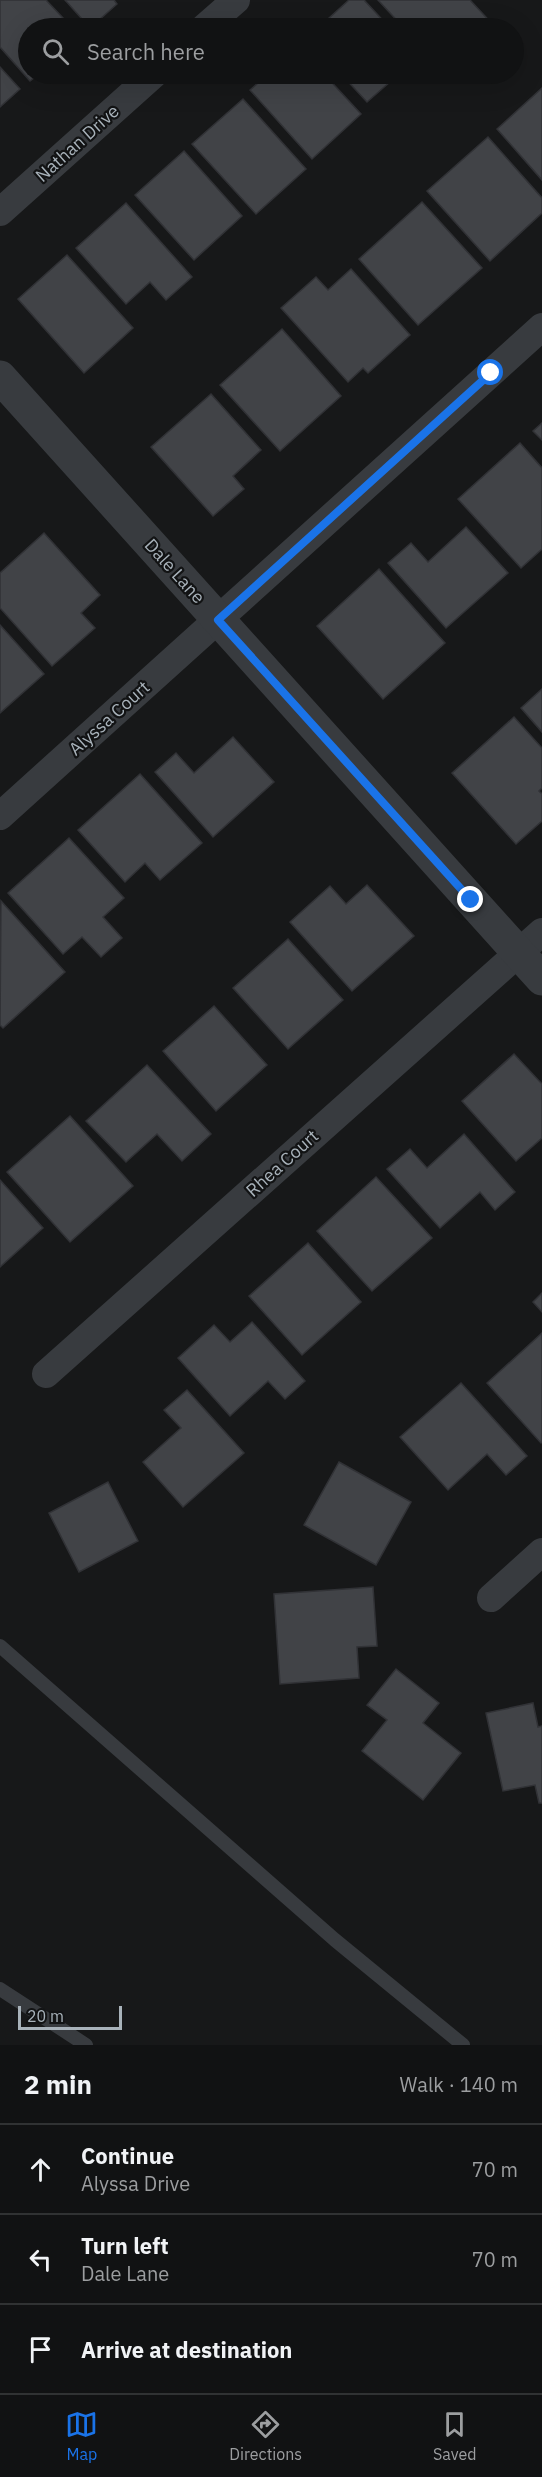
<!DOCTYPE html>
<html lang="en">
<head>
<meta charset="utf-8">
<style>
	body { margin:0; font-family:"IBM Plex Sans",sans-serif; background:#1a1b1c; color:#f1f3f6 }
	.scale { position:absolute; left:18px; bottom:15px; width:104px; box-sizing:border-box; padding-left:6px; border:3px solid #a8b2ba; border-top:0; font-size:16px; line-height:21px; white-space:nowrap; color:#a8b2ba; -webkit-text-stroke:4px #121314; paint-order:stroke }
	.stop { position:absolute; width:18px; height:18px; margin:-14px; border:4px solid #1a73e8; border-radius:50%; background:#fff }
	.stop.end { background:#1a73e8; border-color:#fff; box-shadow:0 2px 6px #0008 }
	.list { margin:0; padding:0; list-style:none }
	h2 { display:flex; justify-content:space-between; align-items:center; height:78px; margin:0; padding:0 24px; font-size:26px }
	h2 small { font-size:20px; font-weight:400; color:#9c9ea0 }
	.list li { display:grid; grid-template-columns:39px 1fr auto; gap:18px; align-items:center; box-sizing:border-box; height:90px; padding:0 24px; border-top:2px solid #303233 }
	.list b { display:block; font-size:22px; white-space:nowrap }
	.list p { margin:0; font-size:20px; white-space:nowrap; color:#9c9ea0 }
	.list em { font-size:20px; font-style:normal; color:#9c9ea0 }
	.icon { flex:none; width:33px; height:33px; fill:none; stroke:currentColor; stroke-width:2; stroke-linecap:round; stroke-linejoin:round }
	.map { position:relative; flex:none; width:542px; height:2045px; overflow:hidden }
	.search { position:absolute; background:#111213; box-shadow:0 6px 24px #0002; left:18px; right:18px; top:18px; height:66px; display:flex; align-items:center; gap:15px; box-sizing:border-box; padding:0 21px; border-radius:33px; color:#9c9ea0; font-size:22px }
	.sheet { height:348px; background:#111213 }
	nav { display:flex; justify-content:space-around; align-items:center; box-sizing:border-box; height:84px; border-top:2px solid #303233; background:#111213; font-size:16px; color:#9c9ea0 }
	nav a { display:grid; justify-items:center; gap:3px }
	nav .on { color:#1a73e8 }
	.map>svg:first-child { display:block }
	.building { fill:#414347; stroke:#313236; stroke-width:1.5 }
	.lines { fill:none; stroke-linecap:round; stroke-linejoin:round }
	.service { stroke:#383b3f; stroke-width:14 }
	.minor { stroke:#383b3f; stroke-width:28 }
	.tertiary { stroke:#383b3f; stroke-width:33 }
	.route { stroke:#1a73e8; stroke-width:8 }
	.labels { text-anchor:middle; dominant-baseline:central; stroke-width:4.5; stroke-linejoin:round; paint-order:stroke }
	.street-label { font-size:18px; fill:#a8b2ba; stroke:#121314 }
</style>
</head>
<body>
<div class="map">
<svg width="542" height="2045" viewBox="0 0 542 2045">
	<rect width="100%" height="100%" fill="#171819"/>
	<g class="building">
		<polygon points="0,0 46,0 63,18 51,28 28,28 28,74 39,74 30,81 0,47"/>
		<polygon points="65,0 114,0 117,4 90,28"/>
		<polygon points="349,0 364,0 390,28 318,28"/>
		<polygon points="378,0 470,0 496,28 404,28"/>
		<polygon points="0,67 20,89 0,107"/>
		<polygon points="268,74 324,74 361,114 312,159 250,90"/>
		<polygon points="341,74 399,74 367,102"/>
		<polygon points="542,88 542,180 497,129"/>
		<polygon points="243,99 306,169 256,214 192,144"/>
		<polygon points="488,137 542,198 542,213 490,261 427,191"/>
		<polygon points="184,151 242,216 194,260 135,195"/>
		<polygon points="422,202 482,268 418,325 359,259"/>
		<polygon points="126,203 192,277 166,300 150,282 126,304 76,248"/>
		<polygon points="67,255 133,328 84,373 18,299"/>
		<polygon points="351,269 410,335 368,373 363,368 348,382 281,308 316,277 328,290"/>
		<polygon points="282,329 341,396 280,451 220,385"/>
		<polygon points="211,394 261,450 233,476 244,489 213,516 151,447"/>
		<polygon points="542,423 542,440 533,431"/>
		<polygon points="520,443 542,468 542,549 521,568 458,499"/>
		<polygon points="466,527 508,573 446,628 388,563 411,543 428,562"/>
		<polygon points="44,533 100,595 81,613 95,628 52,666 0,608 0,573"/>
		<polygon points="379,569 445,643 383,699 317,626"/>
		<polygon points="0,625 44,674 0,713"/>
		<polygon points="542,689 542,732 521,708"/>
		<polygon points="514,717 542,748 542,788 539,791 542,794 542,821 516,844 452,773"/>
		<polygon points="233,737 274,782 213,837 155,772 176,753 194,773"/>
		<polygon points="140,774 202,843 160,880 145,863 125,882 78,830"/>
		<polygon points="69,838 124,898 103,917 122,938 101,957 82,937 63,954 8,893"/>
		<polygon points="367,885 414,936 352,991 290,922 330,886 346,904"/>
		<polygon points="1,901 65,972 3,1028 0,1025"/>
		<polygon points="288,939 343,1000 288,1049 233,988"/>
		<polygon points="214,1006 267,1065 216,1111 163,1051"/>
		<polygon points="514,1054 542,1084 542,1138 516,1161 462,1101"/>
		<polygon points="147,1065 211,1134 182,1161 157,1134 126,1162 86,1121"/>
		<polygon points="70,1116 133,1186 70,1242 7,1172"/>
		<polygon points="464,1134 515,1192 495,1210 480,1192 440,1228 387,1169 410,1149 427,1168"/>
		<polygon points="376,1177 432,1238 372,1291 317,1231"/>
		<polygon points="0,1180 43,1228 0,1267"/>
		<polygon points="308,1243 361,1302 302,1355 249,1296"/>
		<polygon points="542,1293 542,1312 533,1302"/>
		<polygon points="252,1322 305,1381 285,1399 268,1381 230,1416 178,1358 214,1325 230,1342"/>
		<polygon points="542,1333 542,1442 541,1443 487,1383"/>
		<polygon points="461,1383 527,1456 506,1475 487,1454 448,1490 400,1437"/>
		<polygon points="187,1390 244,1453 183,1507 143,1462 181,1428 164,1410"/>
		<polygon points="339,1462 411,1502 376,1565 304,1525"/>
		<polygon points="108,1482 138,1541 79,1572 49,1513"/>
		<polygon points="373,1587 377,1646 357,1647 359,1678 280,1684 274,1594"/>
		<polygon points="396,1669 439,1703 423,1723 461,1753 423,1800 362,1751 387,1720 367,1705"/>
		<polygon points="533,1703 538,1727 542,1726 542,1803 539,1803 535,1785 503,1791 486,1713"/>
	</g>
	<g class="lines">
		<g class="service">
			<polyline points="0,1646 335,1940 463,2045"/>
			<polyline points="0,1989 86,2045"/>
		</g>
		<g class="minor">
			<polyline points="204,28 236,0"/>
			<polyline points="0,212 154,74"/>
			<polyline points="0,816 542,327"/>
			<polyline points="46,1374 542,932"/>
			<polyline points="491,1598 542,1552"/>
		</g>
		<polyline class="tertiary" points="0,377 542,979"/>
	</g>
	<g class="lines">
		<polyline class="route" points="471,900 218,620 491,373"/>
	</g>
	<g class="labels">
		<g class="street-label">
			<text transform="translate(77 143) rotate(-42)">Nathan Drive</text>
			<text transform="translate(175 571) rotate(48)">Dale Lane</text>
			<text transform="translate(109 718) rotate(-42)">Alyssa Court</text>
			<text transform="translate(282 1163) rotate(-42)">Rhea Court</text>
		</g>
	</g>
</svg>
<div class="scale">20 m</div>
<div class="stop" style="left:491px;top:373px"></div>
<div class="stop end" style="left:471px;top:900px"></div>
<div class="search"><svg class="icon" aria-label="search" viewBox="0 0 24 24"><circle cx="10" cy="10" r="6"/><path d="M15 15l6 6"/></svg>Search here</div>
</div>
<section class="sheet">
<h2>2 min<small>Walk · 140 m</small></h2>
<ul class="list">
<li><svg class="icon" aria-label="ahead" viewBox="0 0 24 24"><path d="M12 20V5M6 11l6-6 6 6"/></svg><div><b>Continue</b><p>Alyssa Drive</p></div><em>70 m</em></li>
<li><svg class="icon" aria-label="left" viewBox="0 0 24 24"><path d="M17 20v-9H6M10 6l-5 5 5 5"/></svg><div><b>Turn left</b><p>Dale Lane</p></div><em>70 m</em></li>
<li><svg class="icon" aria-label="arrive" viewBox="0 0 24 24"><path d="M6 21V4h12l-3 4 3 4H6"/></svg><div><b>Arrive at destination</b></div></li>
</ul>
</section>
<nav>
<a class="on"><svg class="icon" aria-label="map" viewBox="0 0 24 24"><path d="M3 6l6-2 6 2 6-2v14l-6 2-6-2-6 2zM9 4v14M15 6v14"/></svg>Map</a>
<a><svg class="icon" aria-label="directions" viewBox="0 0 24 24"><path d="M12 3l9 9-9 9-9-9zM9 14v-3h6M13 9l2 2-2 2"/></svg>Directions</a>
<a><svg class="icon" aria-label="saved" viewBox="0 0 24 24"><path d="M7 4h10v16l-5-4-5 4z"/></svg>Saved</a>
</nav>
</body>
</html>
